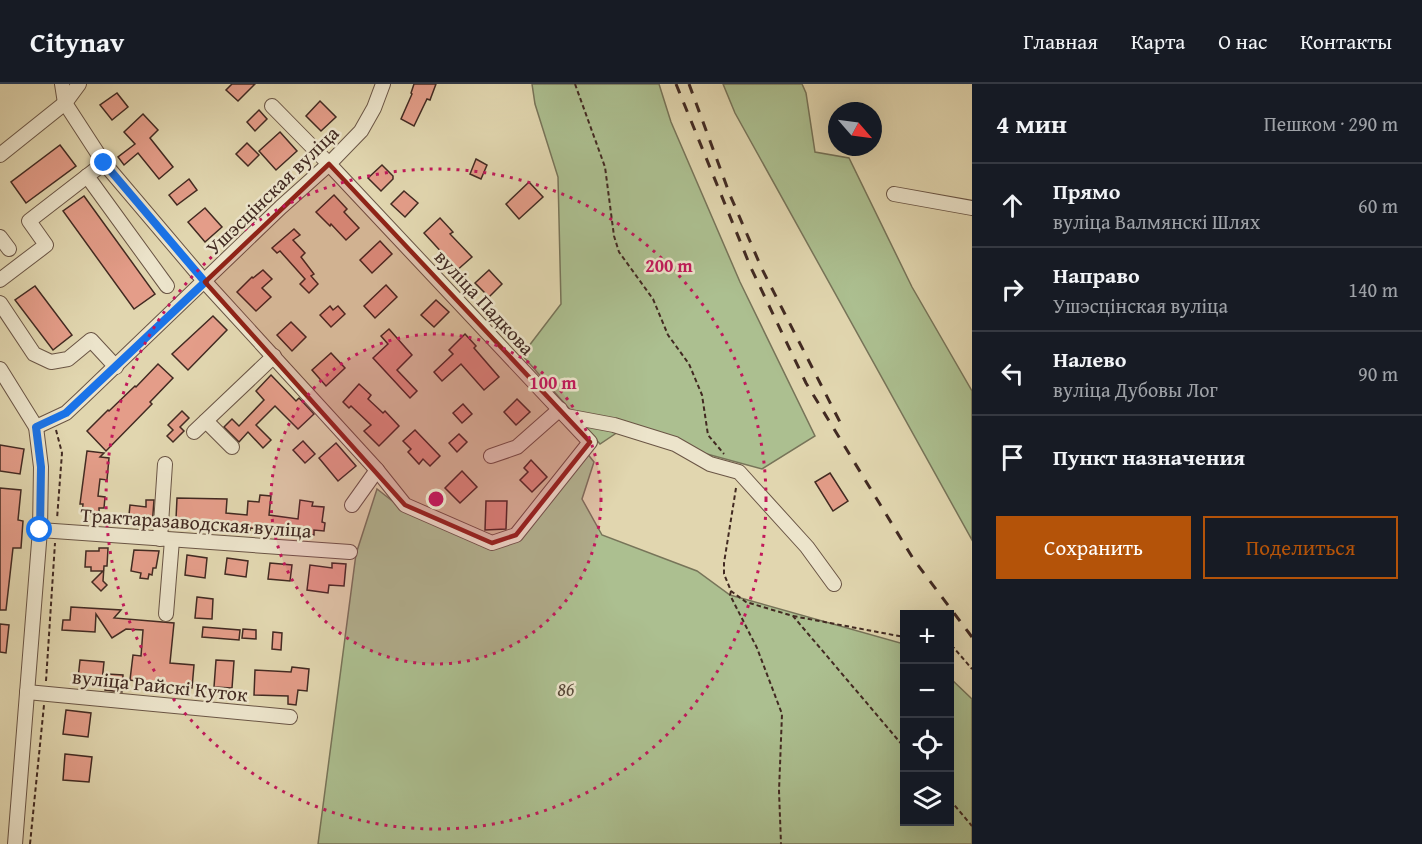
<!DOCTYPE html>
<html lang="ru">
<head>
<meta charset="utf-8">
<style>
	body { margin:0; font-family:"Gentium Book Plus",serif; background:#242831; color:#f1f3f6 }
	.controls { position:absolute; right:18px; bottom:18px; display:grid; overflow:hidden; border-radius:0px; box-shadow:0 6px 24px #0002 }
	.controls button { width:54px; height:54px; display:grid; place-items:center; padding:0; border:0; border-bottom:2px solid #363941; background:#171b24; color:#f1f3f6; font:30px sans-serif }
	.compass { position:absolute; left:828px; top:18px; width:54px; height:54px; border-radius:50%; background:#171b24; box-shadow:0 6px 24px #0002; rotate:118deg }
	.stop { position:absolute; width:18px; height:18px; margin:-14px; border:4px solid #1a73e8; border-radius:50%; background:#fff }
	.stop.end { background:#1a73e8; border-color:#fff; box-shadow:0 2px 6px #0008 }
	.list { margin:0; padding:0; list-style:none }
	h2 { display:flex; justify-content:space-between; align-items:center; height:78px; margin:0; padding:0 24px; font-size:26px }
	h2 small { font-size:20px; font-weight:400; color:#9ea1a6 }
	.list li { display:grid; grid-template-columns:39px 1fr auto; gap:18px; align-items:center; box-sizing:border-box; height:84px; padding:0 24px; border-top:2px solid #363941 }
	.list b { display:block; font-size:22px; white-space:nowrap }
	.list p { margin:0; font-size:20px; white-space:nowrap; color:#9ea1a6 }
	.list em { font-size:20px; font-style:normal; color:#9ea1a6 }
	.actions { display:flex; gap:12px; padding:18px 24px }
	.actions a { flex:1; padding:14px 0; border:2px solid #b45309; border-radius:0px; text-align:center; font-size:21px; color:#b45309 }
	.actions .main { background:#b45309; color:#fff }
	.icon { flex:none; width:33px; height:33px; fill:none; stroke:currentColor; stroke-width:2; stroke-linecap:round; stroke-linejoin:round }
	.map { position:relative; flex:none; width:972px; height:760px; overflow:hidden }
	header { display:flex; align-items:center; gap:36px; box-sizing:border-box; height:84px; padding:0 30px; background:#171b24; border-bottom:2px solid #363941 }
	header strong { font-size:28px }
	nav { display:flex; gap:33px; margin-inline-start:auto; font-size:21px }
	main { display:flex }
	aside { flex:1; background:#171b24 }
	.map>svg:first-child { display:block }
	.green { fill:#acbf90; stroke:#777459; stroke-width:1.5 }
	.building { fill:#e49d89; stroke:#422a22; stroke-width:1.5 }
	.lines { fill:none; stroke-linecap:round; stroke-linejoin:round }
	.minor-casing { stroke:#6a5545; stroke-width:16 }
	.path { stroke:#422a22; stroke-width:2; stroke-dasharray:4.5 3; stroke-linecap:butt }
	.minor { stroke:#ece4cb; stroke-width:14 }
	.rail { stroke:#422a22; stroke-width:3; stroke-dasharray:10 10; stroke-linecap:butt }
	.route { stroke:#1a73e8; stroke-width:8 }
	.marked { fill:#8f2418; fill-opacity:0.2; stroke:#8f2418; stroke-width:4.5; stroke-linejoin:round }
	.ring { fill:none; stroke:#c2185b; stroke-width:3; stroke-dasharray:3 6 }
	.labels { text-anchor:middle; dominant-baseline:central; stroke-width:5; stroke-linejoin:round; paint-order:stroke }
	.street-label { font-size:20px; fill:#422a22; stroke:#ece4cb }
	.park-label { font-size:20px; font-style:italic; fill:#574838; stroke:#ece4cb }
	.centre { fill:#c2185b; stroke:#ece4cb; stroke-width:3 }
	.ring-label { font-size:18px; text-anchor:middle; font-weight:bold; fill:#c2185b; stroke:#ece4cb; stroke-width:5; stroke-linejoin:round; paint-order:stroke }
</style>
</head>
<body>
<header>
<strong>Citynav</strong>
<nav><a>Главная</a><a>Карта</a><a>О нас</a><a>Контакты</a></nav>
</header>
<main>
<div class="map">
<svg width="972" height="760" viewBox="0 0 972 760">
	<rect width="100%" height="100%" fill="#e1d6af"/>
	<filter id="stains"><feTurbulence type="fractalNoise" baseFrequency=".00333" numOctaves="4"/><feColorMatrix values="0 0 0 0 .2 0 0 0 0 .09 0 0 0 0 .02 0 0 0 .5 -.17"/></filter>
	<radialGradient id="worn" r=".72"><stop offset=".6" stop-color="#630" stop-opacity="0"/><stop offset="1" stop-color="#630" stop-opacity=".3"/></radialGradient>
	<g class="green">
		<polygon points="532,0 659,0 671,38 740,198 815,352 762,385 670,360 618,348 600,360 522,271 561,220 558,93 535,20"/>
		<polygon points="723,0 802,0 806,9 815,68 849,74 912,203 972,307 972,456 735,29"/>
		<polygon points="586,368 594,378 582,415 602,451 697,487 730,511 904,560 904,738 950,738 950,594 972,615 972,760 318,760 356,470 377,405 404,426 489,465 518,456"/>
	</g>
	<g class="building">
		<polygon points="232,0 255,0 238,17 226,6"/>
		<polygon points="414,0 436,0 430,16 427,15 414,42 401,35 412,10 411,9"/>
		<polygon points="117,9 128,23 112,36 100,21"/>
		<polygon points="320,17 336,33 321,47 306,32"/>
		<polygon points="259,26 267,35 255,47 247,38"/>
		<polygon points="143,30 158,46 150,54 173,83 159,95 138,69 124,81 118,73 135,60 124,48"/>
		<polygon points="280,48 297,67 276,86 259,67"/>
		<polygon points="247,59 259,71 248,82 236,70"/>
		<polygon points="60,61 76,82 26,119 11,98"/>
		<polygon points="476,75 487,81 481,95 470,90"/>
		<polygon points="382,81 393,92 393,95 381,107 368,94"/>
		<polygon points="189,95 197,106 177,121 169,111"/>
		<polygon points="529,98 543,113 519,135 506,120"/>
		<polygon points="404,107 418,119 405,133 391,120"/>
		<polygon points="334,111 347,125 344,128 359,144 346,156 331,140 330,142 316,128"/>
		<polygon points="84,112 155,210 134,225 63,127"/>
		<polygon points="205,124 222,143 205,158 188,138"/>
		<polygon points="440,134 453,148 450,150 472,173 455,188 443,174 445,172 424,149"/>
		<polygon points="294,145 300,151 293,156 305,169 301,173 314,190 311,192 318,200 309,209 300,200 305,195 280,167 277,169 272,164"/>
		<polygon points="380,157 392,170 372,189 360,176"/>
		<polygon points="263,186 272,195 262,204 271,213 256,227 237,208 252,193 253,194"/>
		<polygon points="489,186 502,200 489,213 475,199"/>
		<polygon points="386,201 397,213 375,234 364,222"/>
		<polygon points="35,202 72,251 53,266 15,216"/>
		<polygon points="436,216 449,228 434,243 421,231"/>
		<polygon points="330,222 333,226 338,222 345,230 331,243 320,231"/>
		<polygon points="213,232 227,246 188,286 172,270"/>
		<polygon points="291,238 306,253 292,267 277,251"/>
		<polygon points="389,245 412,271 397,286 417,307 410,314 373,274 388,260 381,252"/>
		<polygon points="465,250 476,262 474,264 499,293 484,306 461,280 442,297 434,288 453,270 449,266"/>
		<polygon points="331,269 345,284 326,302 312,286"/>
		<polygon points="158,280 173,294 150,318 152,320 106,367 87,347 108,326 109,327 135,302 136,303"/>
		<polygon points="271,291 296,317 299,314 314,330 298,345 275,322 256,341 271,356 263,364 248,348 239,358 224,343 232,335 239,342 264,316 256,307"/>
		<polygon points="359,300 371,311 368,315 383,329 385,327 399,342 379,362 364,347 371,341 351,322 349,324 343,318"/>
		<polygon points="517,315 530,328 516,341 504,328"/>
		<polygon points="463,320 472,330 462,339 453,329"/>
		<polygon points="182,327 189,334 180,343 184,347 173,358 167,352 173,346 168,341"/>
		<polygon points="415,346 440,372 430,382 423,375 419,380 408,368 411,365 403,357"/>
		<polygon points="459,350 467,358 457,368 449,359"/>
		<polygon points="303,357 315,370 305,379 293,366"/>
		<polygon points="336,359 356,382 338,397 319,374"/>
		<polygon points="0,361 24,365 20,390 0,387"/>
		<polygon points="87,367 104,369 100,373 109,374 107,396 100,395 98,412 105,413 104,424 99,424 99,431 82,430 83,420 80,420"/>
		<polygon points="531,376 547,393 532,408 520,396 528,388 524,384"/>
		<polygon points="462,387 477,403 460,419 445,404"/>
		<polygon points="830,389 848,417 833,427 815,398"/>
		<polygon points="0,404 21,406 18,436 23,437 21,464 13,464 6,526 0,526"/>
		<polygon points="260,411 271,412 269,431 298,435 300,416 313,418 312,422 324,423 322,438 325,439 324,447 314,446 314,451 305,450 306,445 289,443 288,446 268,443 267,445 250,444 250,446 236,444 237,440 176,435 177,414 227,415 226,429 247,431 248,417 259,418"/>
		<polygon points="146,416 154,416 152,443 128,441 130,421 146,423"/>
		<polygon points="486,417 507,417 506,445 485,446"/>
		<polygon points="99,464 108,464 107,482 104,482 103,497 107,501 101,507 92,498 103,487 91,487 91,483 85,483 86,467 99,467"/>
		<polygon points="134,466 159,467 156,484 153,484 152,491 149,490 148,495 140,494 141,489 131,487"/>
		<polygon points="187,471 207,474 205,494 185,491"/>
		<polygon points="227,474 248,477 246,493 225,490"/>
		<polygon points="270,479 292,481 290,497 268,495"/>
		<polygon points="332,479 346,480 344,502 329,501 328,509 307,506 310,481 332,484"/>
		<polygon points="197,513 213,515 212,535 195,534"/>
		<polygon points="71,523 121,526 114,534 174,539 170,579 194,581 192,604 130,596 133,571 141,572 143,546 126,545 112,554 96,530 95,548 62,546 63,536 70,536"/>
		<polygon points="0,540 9,541 6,569 0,568"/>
		<polygon points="203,543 240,546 239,556 202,553"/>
		<polygon points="243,545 256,546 256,555 242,554"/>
		<polygon points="273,548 282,549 281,566 272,565"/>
		<polygon points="80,576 104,578 102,597 78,595"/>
		<polygon points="216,576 234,577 232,604 214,603"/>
		<polygon points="292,583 309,585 307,607 298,606 296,621 288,620 288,612 254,611 255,586 291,588"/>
		<polygon points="107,590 123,591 122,608 105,606"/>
		<polygon points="66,626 91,629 88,653 63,650"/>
		<polygon points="65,670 92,673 89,698 63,696"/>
	</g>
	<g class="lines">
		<defs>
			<g id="minor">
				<polyline points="62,0 65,19 104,79 205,198 377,386 405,421 492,459 516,451 590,358 329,80 272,22"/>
				<polyline points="0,71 65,19 79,0"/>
				<polyline points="87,92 167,202"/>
				<polyline points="894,110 972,124"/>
				<polyline points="0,153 9,165"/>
				<polyline points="0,196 46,161 29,137 104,79"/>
				<polyline points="0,219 34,270 51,278 68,275 91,256 116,283"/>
				<polyline points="0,285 36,343 41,383 40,446 15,760"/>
				<polyline points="566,332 614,341 675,360 710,380 739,388 807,463 834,500"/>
				<polyline points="206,337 232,363"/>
				<polyline points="36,343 66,329 82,314 281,123 329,80 361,47 374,24 383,0"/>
				<polyline points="194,348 274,272"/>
				<polyline points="491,372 517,363 560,325"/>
				<polyline points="352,421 377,386"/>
				<polyline points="40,446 350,468"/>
				<polyline points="160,455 165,380"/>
				<polyline points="166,530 172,456"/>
				<polyline points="27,608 290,633"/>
			</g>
		</defs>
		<use href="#minor" class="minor-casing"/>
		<g class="path">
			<polyline points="575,0 605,83 614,152 619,168 653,215 668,251 689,280 702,311 708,351 724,370"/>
			<polyline points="56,346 62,369 57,435"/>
			<polyline points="736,404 724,479 724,490 731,507 746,518 793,532 904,663"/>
			<polyline points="731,507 730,511 757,564 782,630 779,707 781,760"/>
			<polyline points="793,532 904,553"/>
			<polyline points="950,563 954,564 972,585"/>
			<polyline points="46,597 55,459"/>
			<polyline points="950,716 972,742"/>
			<polyline points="30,760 44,621"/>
		</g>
		<use href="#minor" class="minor"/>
		<g class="rail">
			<polyline points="676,0 751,184 806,299 914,476 972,553"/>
			<polyline points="689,0 730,111 762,185 844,346"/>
		</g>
	</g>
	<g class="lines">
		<polyline class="route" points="40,446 41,383 36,343 66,329 205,198 104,79"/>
	</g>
	<path class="marked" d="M329,80L590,358L516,451L492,459L405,421L205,198Z"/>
	<circle cx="436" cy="415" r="165" fill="#c2185b" fill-opacity=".12"/>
	<g class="ring">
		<circle cx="436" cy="415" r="165"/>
		<circle cx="436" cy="415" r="330"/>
	</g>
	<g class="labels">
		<g class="street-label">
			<text transform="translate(272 106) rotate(-44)">Ушэсцінская вуліца</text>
			<text transform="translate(485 218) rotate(47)">вуліца Падкова</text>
			<text transform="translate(196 438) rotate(4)">Трактаразаводская вуліца</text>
			<text transform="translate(160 601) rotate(6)">вуліца Райскі Куток</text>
		</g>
		<g class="park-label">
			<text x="566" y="604">86</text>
		</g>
	</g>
	<circle cx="436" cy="415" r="9" class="centre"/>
	<g class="ring-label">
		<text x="669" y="188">200 m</text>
		<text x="553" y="305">100 m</text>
	</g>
	<rect width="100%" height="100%" filter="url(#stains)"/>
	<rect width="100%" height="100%" fill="url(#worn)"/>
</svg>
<div class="controls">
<button>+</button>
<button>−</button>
<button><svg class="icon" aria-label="locate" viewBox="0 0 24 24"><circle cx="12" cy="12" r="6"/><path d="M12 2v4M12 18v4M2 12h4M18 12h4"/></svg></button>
<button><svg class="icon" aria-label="layers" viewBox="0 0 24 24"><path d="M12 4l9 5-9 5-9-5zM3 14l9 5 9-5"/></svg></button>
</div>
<svg class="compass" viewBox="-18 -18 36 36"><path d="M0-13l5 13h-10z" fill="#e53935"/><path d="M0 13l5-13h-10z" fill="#9ea1a6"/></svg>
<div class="stop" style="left:40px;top:446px"></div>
<div class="stop end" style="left:104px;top:79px"></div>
</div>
<aside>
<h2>4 мин<small>Пешком · 290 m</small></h2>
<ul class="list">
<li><svg class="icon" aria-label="ahead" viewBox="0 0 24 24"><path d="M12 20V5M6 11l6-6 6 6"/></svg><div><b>Прямо</b><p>вуліца Валмянскі Шлях</p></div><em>60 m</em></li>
<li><svg class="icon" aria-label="right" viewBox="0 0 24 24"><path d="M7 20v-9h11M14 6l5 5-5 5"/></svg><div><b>Направо</b><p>Ушэсцінская вуліца</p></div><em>140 m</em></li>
<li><svg class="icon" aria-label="left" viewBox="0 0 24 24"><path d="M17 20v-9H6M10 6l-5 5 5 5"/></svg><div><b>Налево</b><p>вуліца Дубовы Лог</p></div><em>90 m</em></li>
<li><svg class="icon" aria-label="arrive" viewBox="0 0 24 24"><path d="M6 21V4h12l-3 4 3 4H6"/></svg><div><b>Пункт назначения</b></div></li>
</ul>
<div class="actions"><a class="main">Сохранить</a><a>Поделиться</a></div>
</aside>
</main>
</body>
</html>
